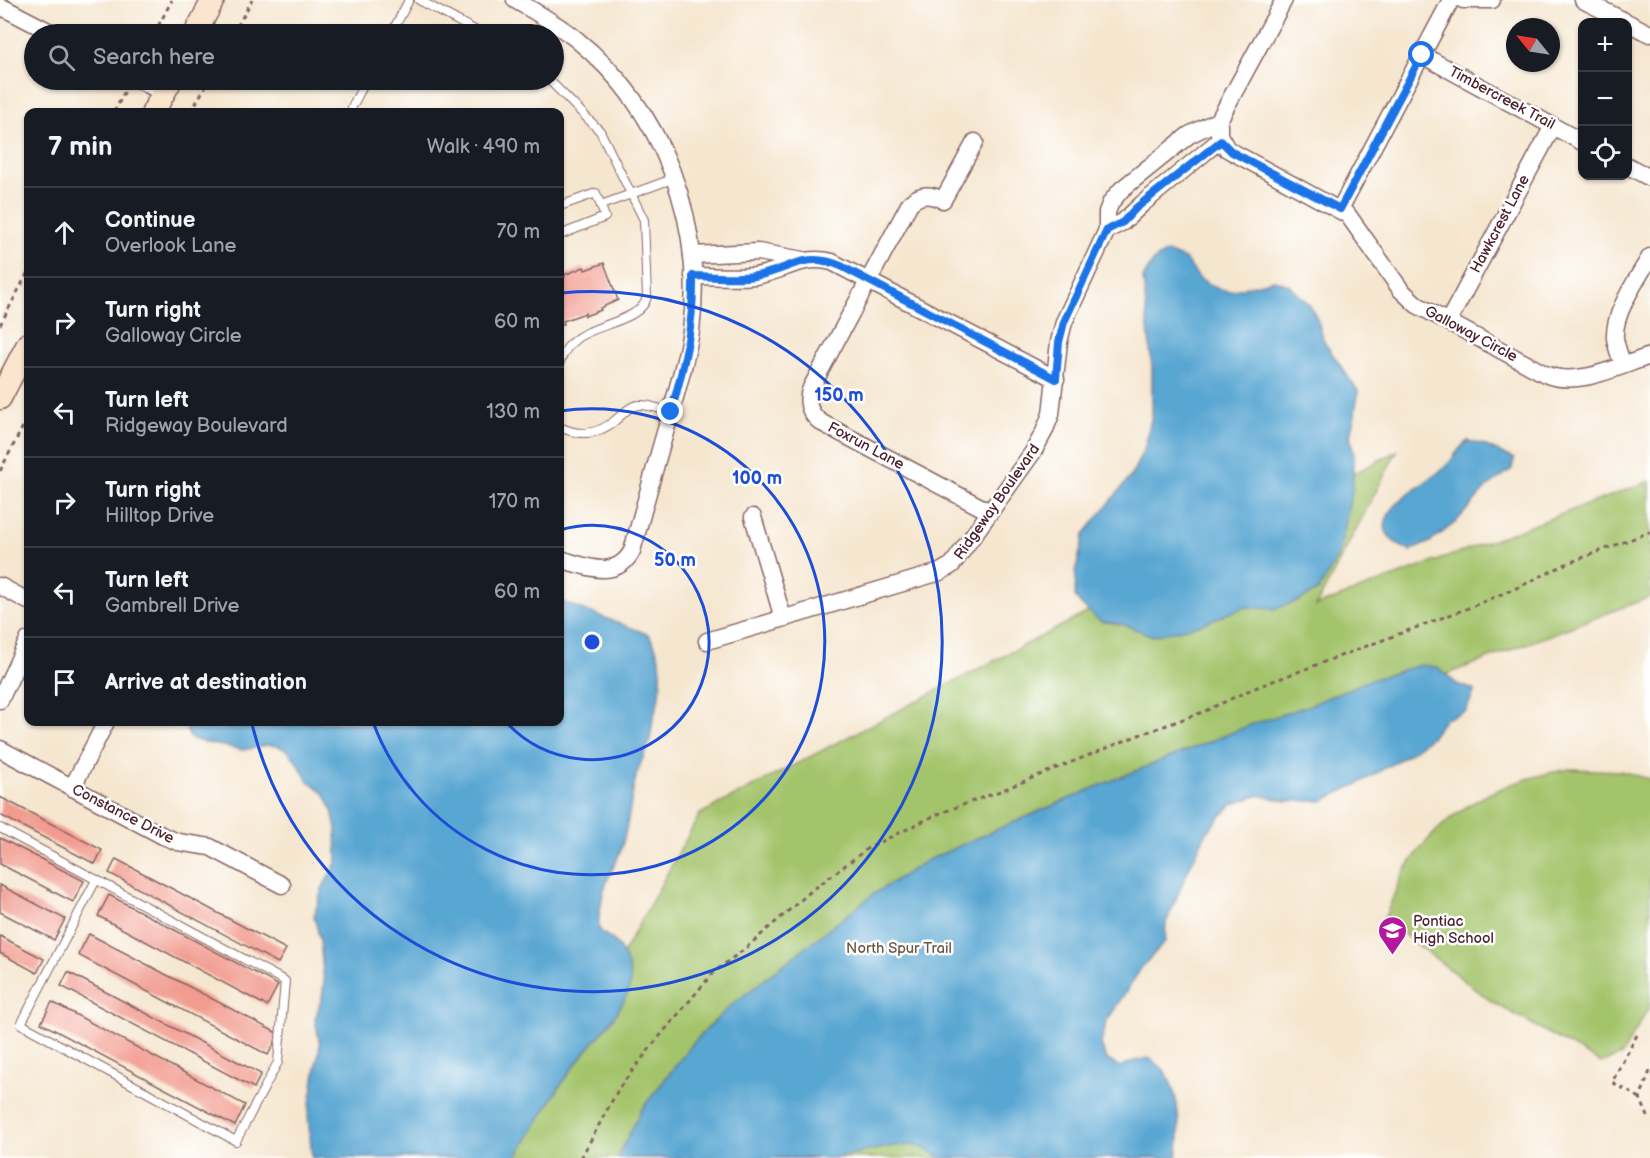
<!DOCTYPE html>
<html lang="en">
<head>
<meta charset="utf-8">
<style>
	body { margin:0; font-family:"Balsamiq Sans",sans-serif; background:#20242c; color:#f1f3f6 }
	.controls { position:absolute; right:18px; top:18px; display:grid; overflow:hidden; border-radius:12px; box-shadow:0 2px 4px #0004 }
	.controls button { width:54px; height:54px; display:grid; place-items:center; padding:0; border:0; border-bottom:2px solid #363941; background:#171b24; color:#f1f3f6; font:30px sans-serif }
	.compass { position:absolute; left:1506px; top:18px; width:54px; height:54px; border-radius:50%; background:#171b24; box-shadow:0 2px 4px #0004; rotate:300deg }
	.stop { position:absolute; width:18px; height:18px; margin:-14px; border:4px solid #1a73e8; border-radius:50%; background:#fff }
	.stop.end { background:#1a73e8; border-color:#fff; box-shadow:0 2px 6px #0008 }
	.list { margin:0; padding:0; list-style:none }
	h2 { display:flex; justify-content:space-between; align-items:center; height:78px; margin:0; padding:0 24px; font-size:26px }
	h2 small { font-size:20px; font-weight:400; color:#9ea1a6 }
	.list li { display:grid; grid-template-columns:39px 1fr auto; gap:18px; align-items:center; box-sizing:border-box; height:90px; padding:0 24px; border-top:2px solid #363941 }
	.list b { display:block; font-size:22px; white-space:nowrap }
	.list p { margin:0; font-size:20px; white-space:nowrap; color:#9ea1a6 }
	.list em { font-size:20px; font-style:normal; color:#9ea1a6 }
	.icon { flex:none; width:33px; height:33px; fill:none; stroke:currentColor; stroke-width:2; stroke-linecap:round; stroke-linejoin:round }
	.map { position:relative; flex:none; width:1650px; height:1158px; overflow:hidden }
	.search { position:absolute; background:#171b24; box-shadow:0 2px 4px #0004; left:24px; top:24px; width:540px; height:66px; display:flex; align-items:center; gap:15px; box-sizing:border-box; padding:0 21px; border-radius:33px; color:#9ea1a6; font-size:22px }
	.panel { position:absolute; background:#171b24; box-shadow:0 2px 4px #0004; left:24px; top:108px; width:540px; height:618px; border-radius:12px }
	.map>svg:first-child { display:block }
	.green { fill:#a4c46c; stroke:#77724c; stroke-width:1.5 }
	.water { fill:#59a6d2; stroke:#52627e; stroke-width:1.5 }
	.building { fill:#f29b8f }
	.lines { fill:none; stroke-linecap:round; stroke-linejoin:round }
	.lane-casing { stroke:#866564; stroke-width:10 }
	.street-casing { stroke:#866564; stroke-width:19 }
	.secondary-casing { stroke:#866564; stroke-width:25 }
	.path { stroke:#866564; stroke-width:3; stroke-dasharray:4.5 4.5; stroke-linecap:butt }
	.lane { stroke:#fff; stroke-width:8 }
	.street { stroke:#fff; stroke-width:16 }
	.secondary { stroke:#fbe5cf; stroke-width:22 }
	.route { stroke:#1a73e8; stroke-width:8 }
	.ring { fill:none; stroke:#1d4ed8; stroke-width:3 }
	.labels { text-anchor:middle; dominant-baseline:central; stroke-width:5; stroke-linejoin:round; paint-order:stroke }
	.street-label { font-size:15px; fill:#4a1f2b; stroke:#fff }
	.poi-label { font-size:15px; fill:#4a1f2b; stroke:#fff; text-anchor:start }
	.park-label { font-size:15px; fill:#6a5942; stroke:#fff }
	.centre { fill:#1d4ed8; stroke:#fff; stroke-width:3 }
	.ring-label { font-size:18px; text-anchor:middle; font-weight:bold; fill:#1d4ed8; stroke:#fff; stroke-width:5; stroke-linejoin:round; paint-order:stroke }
</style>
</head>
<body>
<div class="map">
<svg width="1650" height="1158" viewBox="0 0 1650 1158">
	<rect width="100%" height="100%" fill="#fff"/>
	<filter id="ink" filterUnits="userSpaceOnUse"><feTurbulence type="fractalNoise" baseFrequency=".0167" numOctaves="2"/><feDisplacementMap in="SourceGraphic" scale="12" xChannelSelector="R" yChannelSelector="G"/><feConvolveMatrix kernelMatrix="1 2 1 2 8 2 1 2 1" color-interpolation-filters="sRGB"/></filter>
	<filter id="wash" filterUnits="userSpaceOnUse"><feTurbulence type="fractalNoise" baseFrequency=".008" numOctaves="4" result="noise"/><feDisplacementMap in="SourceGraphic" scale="24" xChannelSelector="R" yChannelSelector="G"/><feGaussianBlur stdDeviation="1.35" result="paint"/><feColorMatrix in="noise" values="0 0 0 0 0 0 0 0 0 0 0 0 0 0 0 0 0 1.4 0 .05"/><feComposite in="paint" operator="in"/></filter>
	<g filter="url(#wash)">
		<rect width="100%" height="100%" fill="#f5e6cf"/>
		<g class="green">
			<polygon points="1397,451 1316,606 1650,481 1650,597 1239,753 1028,1158 489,1158 561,1065 700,814"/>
			<path d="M1570,769L1620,771L1650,779V1005L1622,1055L1601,1063L1491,1001L1384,919C1391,904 1396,887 1404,872C1443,809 1499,781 1570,769Z"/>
		</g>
		<g class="water">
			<polygon points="1167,252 1185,259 1199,278 1216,288 1230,291 1274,280 1289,285 1309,304 1318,321 1324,342 1358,391 1354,421 1350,435 1354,454 1352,490 1346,520 1339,554 1319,590 1299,601 1274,609 1245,607 1199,625 1153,636 1125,625 1100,621 1080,604 1075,596 1076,570 1084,534 1131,476 1145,447 1152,415 1152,368 1143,278 1154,260"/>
			<path d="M1468,441L1484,445L1514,459L1512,469L1487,487L1456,522L1430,542L1410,551C1347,523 1421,488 1444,468C1454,460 1457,448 1468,441Z"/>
			<path d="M560,601L648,634C666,659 663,688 654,716C651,725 652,735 649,743C645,754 639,765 636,777C630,801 629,825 621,849C616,866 604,880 602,899C601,907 596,924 600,930C603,935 610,937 614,941C625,954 635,975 628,992C615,1023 588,1046 569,1073C550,1100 533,1130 516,1158H312L308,1115L320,1045L315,1019L322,997L324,984L320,940L314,916L322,889L337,861L336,829L332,810L324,793L308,781L295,759L287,750L278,746L268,745L243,750L202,742L190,738L186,729L187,722H560Z"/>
			<path d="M1420,665L1437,667L1457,684L1475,690L1466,711L1445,719L1432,736L1409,754L1358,784L1322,801H1286L1259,795L1231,805L1207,832L1190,866L1166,923L1165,942L1142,967L1106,1022L1101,1044L1106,1059L1120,1067L1133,1061L1149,1058C1154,1062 1161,1066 1164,1070C1180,1093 1181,1131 1177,1158H942L918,1145L893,1146L834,1158H617L642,1109L693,1043L729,1007L875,893L926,861L970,841L1103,784L1253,724L1310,705L1367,681Z"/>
		</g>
		<g id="blocks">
			<g class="building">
				<polygon points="604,263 618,300 600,308 601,310 585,316 585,313 563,321 564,324 560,325 560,279 565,277 564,275 584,267 585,270"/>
				<polygon points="0,797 102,850 95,864 0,815"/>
				<polygon points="0,838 84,881 73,902 0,864"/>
				<polygon points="116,859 286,949 278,963 109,873"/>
				<polygon points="0,885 65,919 54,940 0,912"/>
				<polygon points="109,895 278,985 267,1006 98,916"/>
				<polygon points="89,934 279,1034 268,1055 78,955"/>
				<polygon points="0,936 44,959 37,973 0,953"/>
				<polygon points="68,972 261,1074 254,1088 61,986"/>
				<polygon points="52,1002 245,1105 235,1126 41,1023"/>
			</g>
		</g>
	</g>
	<g filter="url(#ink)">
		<use href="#blocks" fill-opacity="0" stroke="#866564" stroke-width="1.5"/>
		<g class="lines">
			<defs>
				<g id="lane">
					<polyline points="419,0 482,34"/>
					<polyline points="391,34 409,0"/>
					<path d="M549,80L600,131L644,220L647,297C642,321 594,324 576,339C568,345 563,353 560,362"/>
					<polyline points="352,107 366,80"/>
					<polyline points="601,205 675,178"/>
					<polyline points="560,206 596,193 605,217 560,235"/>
					<path d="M560,427C582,438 601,434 619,417C624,413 628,408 634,406C644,402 661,410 671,412"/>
					<polyline points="0,828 285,981 278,1062 236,1141 21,1024 96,880"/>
				</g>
				<g id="street">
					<path d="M515,0C536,12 557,24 576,39C663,109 705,222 691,331C686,361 677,390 669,419C656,463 644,507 632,551C616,581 585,566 560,559"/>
					<path d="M1284,0L1219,120V135L1227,149L1348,215L1401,290L1417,305L1545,374C1577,388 1619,366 1650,356"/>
					<polyline points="1463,0 1492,0"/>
					<polyline points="1583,0 1650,34"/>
					<polyline points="0,6 54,34"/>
					<polyline points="1422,55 1582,142"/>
					<polyline points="139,80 164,93"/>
					<path d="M975,142L943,200C930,194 921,193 910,203L811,388C805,402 810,415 822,423L990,512"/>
					<polyline points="1628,166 1650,178"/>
					<polyline points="1340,209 1451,0"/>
					<polyline points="1107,230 1123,222 1142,204 1220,140"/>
					<polyline points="692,255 758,252 803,260"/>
					<path d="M693,276C713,276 735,278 755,276C783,272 802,254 832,262L1056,379"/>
					<polyline points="1448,322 1553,126"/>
					<path d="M1623,365C1620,356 1616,347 1615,338C1613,313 1638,278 1650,257"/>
					<polyline points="753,517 783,618"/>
					<polyline points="0,586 28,601"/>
					<polyline points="707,641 940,572 952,565 1033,452 1044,432 1051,414 1059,342 1064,322 1107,230 1107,212 1111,202 1122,189 1189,135 1219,120"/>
					<polyline points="0,700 28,640"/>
					<polyline points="0,749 163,836 178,842 210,847 282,885"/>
					<polyline points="72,788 106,722"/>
				</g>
				<g id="secondary">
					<polyline points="195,34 213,0"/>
					<polyline points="153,112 171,80"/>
					<polyline points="0,398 28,344"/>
				</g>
			</defs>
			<use href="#lane" class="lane-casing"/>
			<use href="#street" class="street-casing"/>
			<use href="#secondary" class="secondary-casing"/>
			<g class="path">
				<polyline points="154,34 172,0"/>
				<polyline points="233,34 252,0"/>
				<polyline points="114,112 127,87"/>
				<polyline points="191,112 209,80"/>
				<polyline points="0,325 28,272"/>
				<polyline points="0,471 28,417"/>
				<polyline points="1637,1035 1612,1082 1640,1098"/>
				<polyline points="1650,1071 1640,1098 1650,1121"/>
				<polyline points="581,1158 619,1088 654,1043 713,973 747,947 810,892 868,848 938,814 995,793 1139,735 1203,712 1252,689 1471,607 1521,586 1566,564 1650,532"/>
			</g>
			<use href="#lane" class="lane"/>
			<use href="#street" class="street"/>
			<use href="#secondary" class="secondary"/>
		</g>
	</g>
	<g class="lines" filter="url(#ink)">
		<path class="route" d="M671,412C684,367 694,324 693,276C713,276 735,279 755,276C789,271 803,250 841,266L1056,379L1059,342L1064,322L1107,230L1123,222L1136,208L1221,141L1232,152L1340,209L1422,55"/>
	</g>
	<g class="ring">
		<path d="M560 530A117 117 0 1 1 506 722"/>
		<path d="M560 411A233 233 0 1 1 373 722"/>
		<path d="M561 293A350 350 0 1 1 252 724"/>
	</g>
	<defs>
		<symbol id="school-pin" viewBox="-11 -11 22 30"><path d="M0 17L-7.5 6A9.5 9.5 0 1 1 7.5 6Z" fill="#b5179e" stroke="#fff"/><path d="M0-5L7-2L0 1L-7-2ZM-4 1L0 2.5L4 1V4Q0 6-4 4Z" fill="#fff"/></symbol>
	</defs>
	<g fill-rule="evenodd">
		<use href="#school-pin" x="1376" y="914" width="33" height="45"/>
	</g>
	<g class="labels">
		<g class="street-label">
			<text transform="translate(1502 98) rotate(28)">Timbercreek Trail</text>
			<text transform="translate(1500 224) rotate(-62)">Hawkcrest Lane</text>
			<text transform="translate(1471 334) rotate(28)">Galloway Circle</text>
			<text transform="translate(866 446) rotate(28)">Foxrun Lane</text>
			<text transform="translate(997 502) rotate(-55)">Ridgeway Boulevard</text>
			<text transform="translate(123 814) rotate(27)">Constance Drive</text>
		</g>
		<g class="poi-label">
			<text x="1413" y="921">Pontiac<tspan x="1413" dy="17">High School</tspan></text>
		</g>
		<g class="park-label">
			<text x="899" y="948">North Spur Trail</text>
		</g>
	</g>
	<circle cx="592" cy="642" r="9" class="centre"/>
	<g class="ring-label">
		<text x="839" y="401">150 m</text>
		<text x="757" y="484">100 m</text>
		<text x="675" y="566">50 m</text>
	</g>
</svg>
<div class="controls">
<button>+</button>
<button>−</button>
<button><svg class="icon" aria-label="locate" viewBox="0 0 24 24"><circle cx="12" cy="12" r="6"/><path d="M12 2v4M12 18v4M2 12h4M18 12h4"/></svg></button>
</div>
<svg class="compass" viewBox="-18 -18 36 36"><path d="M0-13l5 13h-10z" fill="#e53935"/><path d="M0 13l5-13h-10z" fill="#9ea1a6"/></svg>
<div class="stop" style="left:1422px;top:55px"></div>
<div class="stop end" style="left:671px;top:412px"></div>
<div class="search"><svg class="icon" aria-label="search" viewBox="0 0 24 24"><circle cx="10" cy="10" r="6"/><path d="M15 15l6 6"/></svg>Search here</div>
<section class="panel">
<h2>7 min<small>Walk · 490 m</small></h2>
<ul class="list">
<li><svg class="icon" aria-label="ahead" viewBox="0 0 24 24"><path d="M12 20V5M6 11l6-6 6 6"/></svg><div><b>Continue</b><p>Overlook Lane</p></div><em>70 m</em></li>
<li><svg class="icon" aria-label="right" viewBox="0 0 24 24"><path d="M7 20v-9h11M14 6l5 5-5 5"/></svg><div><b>Turn right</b><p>Galloway Circle</p></div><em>60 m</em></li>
<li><svg class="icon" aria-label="left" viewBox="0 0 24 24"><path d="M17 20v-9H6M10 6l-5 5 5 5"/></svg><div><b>Turn left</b><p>Ridgeway Boulevard</p></div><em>130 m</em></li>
<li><svg class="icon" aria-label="right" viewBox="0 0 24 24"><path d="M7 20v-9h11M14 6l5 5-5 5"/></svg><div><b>Turn right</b><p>Hilltop Drive</p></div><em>170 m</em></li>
<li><svg class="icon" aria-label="left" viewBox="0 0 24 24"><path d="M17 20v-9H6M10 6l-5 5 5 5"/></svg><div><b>Turn left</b><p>Gambrell Drive</p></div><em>60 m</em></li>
<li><svg class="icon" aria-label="arrive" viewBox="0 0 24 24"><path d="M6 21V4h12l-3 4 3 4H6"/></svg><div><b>Arrive at destination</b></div></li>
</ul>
</section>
</div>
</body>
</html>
